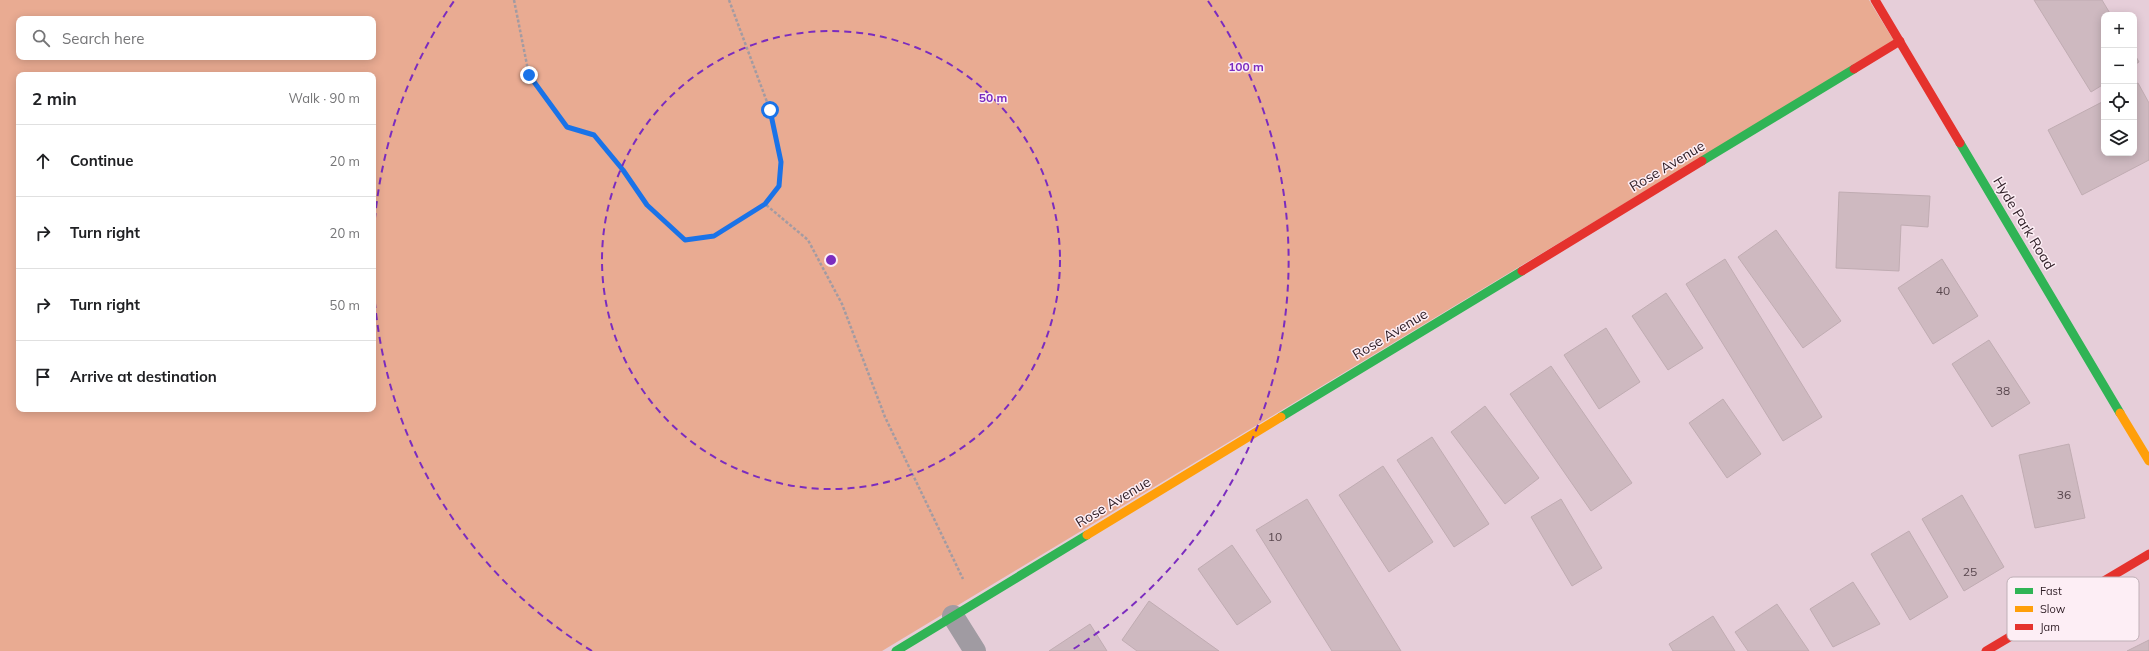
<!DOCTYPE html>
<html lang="en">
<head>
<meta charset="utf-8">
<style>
	body { margin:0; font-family:Mulish,sans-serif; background:#f2f2f2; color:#202124 }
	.controls { position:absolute; right:12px; top:12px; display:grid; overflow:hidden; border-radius:8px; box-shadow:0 2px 10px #0003 }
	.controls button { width:36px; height:36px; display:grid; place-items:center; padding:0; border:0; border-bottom:1px solid #e0e0e0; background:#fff; color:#202124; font:20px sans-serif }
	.stop { position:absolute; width:12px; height:12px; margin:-9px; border:3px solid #1a73e8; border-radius:50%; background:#fff }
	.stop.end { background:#1a73e8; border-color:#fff; box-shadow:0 1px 4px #0008 }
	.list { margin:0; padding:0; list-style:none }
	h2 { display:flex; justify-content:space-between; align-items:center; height:52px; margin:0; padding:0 16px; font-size:17px }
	h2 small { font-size:13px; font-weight:400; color:#757577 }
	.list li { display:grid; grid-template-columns:26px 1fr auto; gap:12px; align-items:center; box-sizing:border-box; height:72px; padding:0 16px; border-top:1px solid #e0e0e0 }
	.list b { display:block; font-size:15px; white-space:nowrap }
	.list em { font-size:13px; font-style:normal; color:#757577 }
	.icon { flex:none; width:22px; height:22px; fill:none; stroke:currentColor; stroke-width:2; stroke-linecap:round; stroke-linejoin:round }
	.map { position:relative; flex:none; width:2149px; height:651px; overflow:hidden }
	.search { position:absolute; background:#fff; box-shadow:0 2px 10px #0003; left:16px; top:16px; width:360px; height:44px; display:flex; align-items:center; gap:10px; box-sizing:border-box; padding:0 14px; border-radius:8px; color:#757577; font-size:15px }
	.panel { position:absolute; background:#fff; box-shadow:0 2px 10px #0003; left:16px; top:72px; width:360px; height:340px; border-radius:8px }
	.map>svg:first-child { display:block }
	.green { fill:#e9ab92; fill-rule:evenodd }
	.building { fill:#ceb9c0; stroke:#c0acb2 }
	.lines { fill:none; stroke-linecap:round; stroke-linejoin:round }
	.path { stroke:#a39ba2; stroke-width:2.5; stroke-dasharray:3 2; stroke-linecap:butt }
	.street { stroke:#a09ba2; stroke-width:22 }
	.fast { stroke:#30b455; stroke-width:9 }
	.slow { stroke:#ff9f0a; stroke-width:9 }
	.jam { stroke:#e5322d; stroke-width:9 }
	.route { stroke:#1a73e8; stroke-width:5 }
	.ring { fill:none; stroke:#7b2cbf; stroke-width:2; stroke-dasharray:7 5 }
	.labels { text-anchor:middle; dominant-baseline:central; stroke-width:3; stroke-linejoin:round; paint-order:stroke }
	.number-label { font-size:12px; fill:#58464d }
	.street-label { font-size:14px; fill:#2f1e26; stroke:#fdeef5 }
	.key { fill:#fdeef5; stroke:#bfb0b7; stroke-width:1 }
	.key-label { font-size:11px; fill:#2f1e26 }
	.centre { fill:#7b2cbf; stroke:#fdeef5; stroke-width:2 }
	.ring-label { font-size:12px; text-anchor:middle; font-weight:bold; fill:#7b2cbf; stroke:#fdeef5; stroke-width:3; stroke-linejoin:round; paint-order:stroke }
</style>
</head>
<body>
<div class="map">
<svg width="2149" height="651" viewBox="0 0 2149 651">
	<rect width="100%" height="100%" fill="#e6ced9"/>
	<path class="green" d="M0,0H1869L1894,41L882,651H0ZM19,19H373V57H19ZM19,75H373V409H19Z"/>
	<g class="building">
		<polygon points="2034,0 2102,0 2111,15 2104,15 2104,84 2091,92"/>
		<polygon points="2134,53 2139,62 2134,65"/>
		<polygon points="2138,83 2149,103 2149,160 2082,195 2048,130 2104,101 2104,153 2134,153 2134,85"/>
		<polygon points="1839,192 1930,196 1928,227 1901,225 1899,271 1836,268"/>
		<polygon points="1776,230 1841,321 1803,348 1738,257"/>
		<polygon points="1725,259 1822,417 1783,441 1686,284"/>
		<polygon points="1942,259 1978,316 1933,344 1898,288"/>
		<polygon points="1666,293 1703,348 1668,370 1632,316"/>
		<polygon points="1606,328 1640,382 1599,409 1564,355"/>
		<polygon points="1989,340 2030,403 1992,427 1952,364"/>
		<polygon points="1551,366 1632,483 1591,511 1510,394"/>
		<polygon points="1723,399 1761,454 1727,478 1689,423"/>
		<polygon points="1485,406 1539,478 1505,504 1451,432"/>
		<polygon points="1432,437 1489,524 1454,547 1397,460"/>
		<polygon points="2069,444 2085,518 2035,528 2019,455"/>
		<polygon points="1383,466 1433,542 1389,572 1339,495"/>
		<polygon points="1962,495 2004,567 1964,591 1922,519"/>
		<polygon points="1307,499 1401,651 1332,651 1256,530"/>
		<polygon points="1561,499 1602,568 1572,586 1531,517"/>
		<polygon points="1909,531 1948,597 1910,620 1871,554"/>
		<polygon points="1232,545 1271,602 1237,625 1198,569"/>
		<polygon points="1853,582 1880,624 1833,647 1810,609"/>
		<polygon points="1149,601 1219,651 1137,651 1122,640"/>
		<polygon points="1777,604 1809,651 1748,651 1735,632"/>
		<polygon points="1713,616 1735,651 1673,651 1669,644"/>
		<polygon points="1090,624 1107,651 1049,651"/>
		<polygon points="2149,640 2149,651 2127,651"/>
	</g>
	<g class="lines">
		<g class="path">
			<polyline points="514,0 529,75 567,127 594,135 623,170 647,205 685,240 714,236 765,204 808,240 842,304 885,417 963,579"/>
			<polyline points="729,0 770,110 781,162 779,186 765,204"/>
		</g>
		<polyline class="street" points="953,616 975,651"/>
		<g class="fast">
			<polyline points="1960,143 2120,413"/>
			<polyline points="1702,161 1854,69"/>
			<polyline points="1281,417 1522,271"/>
			<polyline points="896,651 1087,535"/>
		</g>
		<g class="slow">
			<polyline points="2120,413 2149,461"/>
			<polyline points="1087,535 1281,417"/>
		</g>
		<g class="jam">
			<polyline points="1875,0 1960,143"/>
			<polyline points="1854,69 1900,41"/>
			<polyline points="1522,271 1702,161"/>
			<polyline points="1986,651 2149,554"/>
		</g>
	</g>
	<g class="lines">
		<polyline class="route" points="529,75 567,127 594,135 623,170 647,205 685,240 714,236 765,204 779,186 781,162 770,110"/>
	</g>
	<g class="ring">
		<circle cx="831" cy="260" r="229"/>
		<path d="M592 651A458 458 0 0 1 373 264M373 256A458 458 0 0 1 454 1M1208 1A458 458 0 0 1 1070 651"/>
	</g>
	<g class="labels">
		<g class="number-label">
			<text x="1943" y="290">40</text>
			<text x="2003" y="390">38</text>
			<text x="2064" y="494">36</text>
			<text x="1275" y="536">10</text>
			<text x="1970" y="571">25</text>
		</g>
		<g class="street-label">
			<text transform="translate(1667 166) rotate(-31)">Rose Avenue</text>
			<text transform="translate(2024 223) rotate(59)">Hyde Park Road</text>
			<text transform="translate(1390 334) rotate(-31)">Rose Avenue</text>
			<text transform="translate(1113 502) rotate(-31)">Rose Avenue</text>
		</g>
	</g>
	<rect x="2007" y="577" width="132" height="64" rx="6" class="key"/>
	<rect x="2015" y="588" width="18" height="6" fill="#30b455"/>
	<rect x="2015" y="606" width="18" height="6" fill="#ff9f0a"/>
	<rect x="2015" y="624" width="18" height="6" fill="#e5322d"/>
	<g class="key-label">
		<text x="2040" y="595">Fast</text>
		<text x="2040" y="613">Slow</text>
		<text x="2040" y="631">Jam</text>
	</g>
	<circle cx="831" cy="260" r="6" class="centre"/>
	<g class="ring-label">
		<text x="1246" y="71">100 m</text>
		<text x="993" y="102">50 m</text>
	</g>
</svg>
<div class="controls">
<button>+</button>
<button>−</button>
<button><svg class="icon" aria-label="locate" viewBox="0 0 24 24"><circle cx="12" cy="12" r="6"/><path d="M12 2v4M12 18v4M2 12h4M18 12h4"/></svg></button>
<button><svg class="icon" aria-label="layers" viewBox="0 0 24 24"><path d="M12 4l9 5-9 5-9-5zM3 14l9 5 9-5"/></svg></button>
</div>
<div class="stop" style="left:770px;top:110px"></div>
<div class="stop end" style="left:529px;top:75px"></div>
<div class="search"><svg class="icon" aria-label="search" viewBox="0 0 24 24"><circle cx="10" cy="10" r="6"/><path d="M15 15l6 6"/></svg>Search here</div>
<section class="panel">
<h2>2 min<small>Walk · 90 m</small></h2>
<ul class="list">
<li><svg class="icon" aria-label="ahead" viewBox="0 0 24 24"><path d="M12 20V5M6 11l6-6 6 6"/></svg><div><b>Continue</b></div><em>20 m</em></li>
<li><svg class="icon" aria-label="right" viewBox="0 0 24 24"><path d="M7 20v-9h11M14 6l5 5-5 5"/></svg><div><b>Turn right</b></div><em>20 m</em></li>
<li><svg class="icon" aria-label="right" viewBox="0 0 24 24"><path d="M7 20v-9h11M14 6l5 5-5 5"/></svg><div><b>Turn right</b></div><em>50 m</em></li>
<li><svg class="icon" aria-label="arrive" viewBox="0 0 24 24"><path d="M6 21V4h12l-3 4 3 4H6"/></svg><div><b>Arrive at destination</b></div></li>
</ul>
</section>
</div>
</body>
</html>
